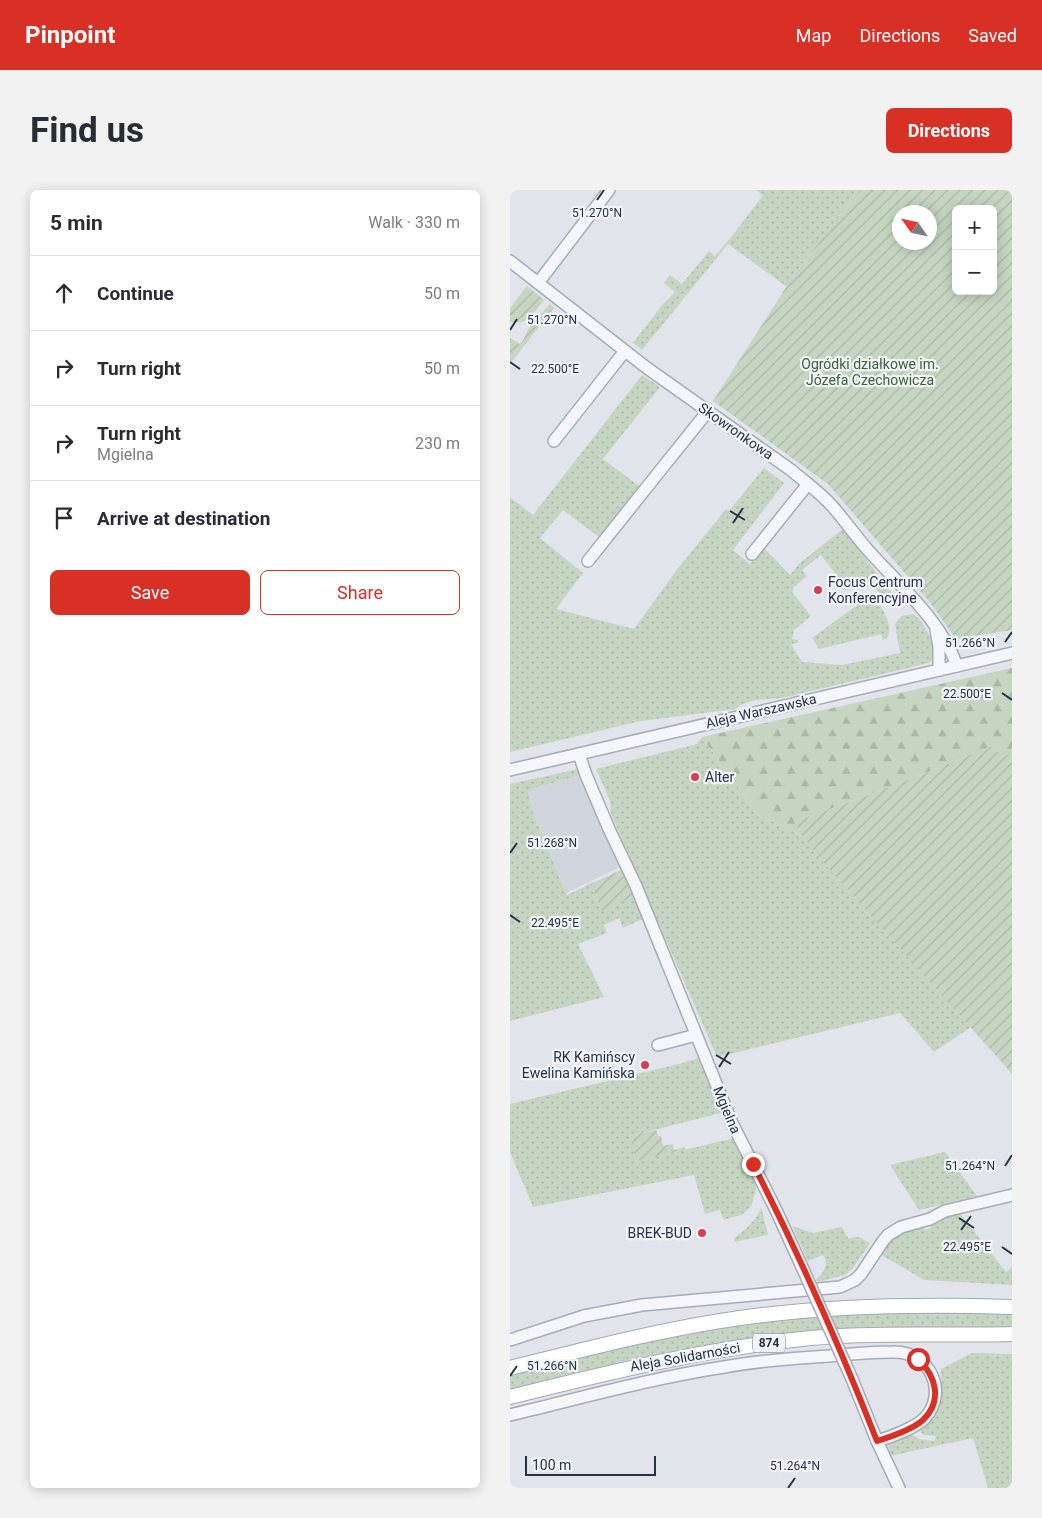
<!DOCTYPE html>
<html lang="en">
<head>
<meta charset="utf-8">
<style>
	body { margin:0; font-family:Roboto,sans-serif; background:#f2f2f3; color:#2b2b33 }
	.controls { position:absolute; right:15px; top:15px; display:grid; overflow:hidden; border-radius:8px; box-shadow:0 2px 12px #0003 }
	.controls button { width:45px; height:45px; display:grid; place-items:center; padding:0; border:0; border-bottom:1px solid #e1e1e2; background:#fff; color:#2b2b33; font:25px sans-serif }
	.compass { position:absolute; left:382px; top:15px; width:45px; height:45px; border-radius:50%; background:#fff; box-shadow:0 2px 12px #0003; rotate:304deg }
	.scale { position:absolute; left:15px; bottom:12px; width:131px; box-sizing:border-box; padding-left:5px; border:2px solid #283144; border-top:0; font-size:14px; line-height:18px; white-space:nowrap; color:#283144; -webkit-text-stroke:4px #f1f4f8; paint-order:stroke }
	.stop { position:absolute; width:15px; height:15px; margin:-11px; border:4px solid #d93025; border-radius:50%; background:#fff }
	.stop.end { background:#d93025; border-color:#fff; box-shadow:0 1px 5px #0008 }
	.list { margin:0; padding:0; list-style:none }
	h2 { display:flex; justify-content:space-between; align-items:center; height:65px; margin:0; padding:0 20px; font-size:21px }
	h2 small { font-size:16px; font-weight:400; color:#7c7c81 }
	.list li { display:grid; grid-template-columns:32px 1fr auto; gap:15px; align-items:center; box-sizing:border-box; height:75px; padding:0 20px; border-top:1px solid #e1e1e2 }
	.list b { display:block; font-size:19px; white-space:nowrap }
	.list p { margin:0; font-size:16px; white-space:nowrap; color:#7c7c81 }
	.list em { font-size:16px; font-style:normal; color:#7c7c81 }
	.actions { display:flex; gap:10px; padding:15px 20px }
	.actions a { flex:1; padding:11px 0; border:1px solid #d93025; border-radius:8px; text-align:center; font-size:18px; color:#d93025 }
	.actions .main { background:#d93025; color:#fff }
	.icon { flex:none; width:28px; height:28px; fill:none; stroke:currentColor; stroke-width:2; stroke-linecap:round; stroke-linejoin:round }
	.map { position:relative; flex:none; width:502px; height:1298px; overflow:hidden; border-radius:8px }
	header { display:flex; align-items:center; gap:30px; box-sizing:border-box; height:70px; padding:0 25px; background:#d93025; color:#fff }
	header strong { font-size:24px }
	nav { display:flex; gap:28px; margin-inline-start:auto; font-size:18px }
	.intro { display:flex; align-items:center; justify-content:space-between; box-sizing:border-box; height:120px; padding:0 30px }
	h1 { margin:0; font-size:35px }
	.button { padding:12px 22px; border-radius:8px; background:#d93025; color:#fff; font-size:18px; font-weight:700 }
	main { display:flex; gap:30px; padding:0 30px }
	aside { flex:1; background:#fff; border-radius:8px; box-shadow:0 2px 12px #0003 }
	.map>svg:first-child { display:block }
	.built { fill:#cfd4dd }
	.grass { fill:url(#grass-dots) }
	.forest { fill:url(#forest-firs) }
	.garden { fill:url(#garden-furrows); fill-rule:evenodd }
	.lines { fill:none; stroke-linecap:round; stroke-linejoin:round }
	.minor-casing { stroke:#a6abb6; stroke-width:14 }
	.major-casing { stroke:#a0a8b8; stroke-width:16 }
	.minor { stroke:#f5f6f9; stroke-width:11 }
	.major { stroke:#fff; stroke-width:14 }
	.minor-bridge-casing { stroke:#a6abb6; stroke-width:14; stroke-linecap:butt }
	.minor-bridge { stroke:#f5f6f9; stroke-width:11 }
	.route { stroke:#d93025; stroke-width:6 }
	.ticks { fill:none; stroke:#283144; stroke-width:2 }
	.poi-dot { fill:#d83e4f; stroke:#f1f4f8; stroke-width:2 }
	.labels { text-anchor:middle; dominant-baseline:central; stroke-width:4.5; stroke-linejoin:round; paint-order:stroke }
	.shield { fill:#f1f4f8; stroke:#646c7a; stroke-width:1 }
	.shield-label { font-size:12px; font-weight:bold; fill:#283144 }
	.park-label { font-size:14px; fill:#3b6134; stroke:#f1f4f8 }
	.street-label { font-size:14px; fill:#283144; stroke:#f1f4f8 }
	.poi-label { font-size:14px; fill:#283144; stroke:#f1f4f8; text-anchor:start }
	.ticks-label { font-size:12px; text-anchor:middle; fill:#283144; stroke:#f1f4f8; stroke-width:4.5; stroke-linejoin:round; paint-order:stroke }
</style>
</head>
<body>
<header>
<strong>Pinpoint</strong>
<nav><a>Map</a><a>Directions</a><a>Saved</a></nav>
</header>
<div class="intro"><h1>Find us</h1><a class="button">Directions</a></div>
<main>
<aside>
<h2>5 min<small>Walk · 330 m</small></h2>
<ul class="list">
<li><svg class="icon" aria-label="ahead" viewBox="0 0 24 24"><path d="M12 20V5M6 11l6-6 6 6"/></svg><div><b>Continue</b></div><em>50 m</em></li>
<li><svg class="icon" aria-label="right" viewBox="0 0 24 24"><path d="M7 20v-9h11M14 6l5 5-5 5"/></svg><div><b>Turn right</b></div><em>50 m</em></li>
<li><svg class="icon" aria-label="right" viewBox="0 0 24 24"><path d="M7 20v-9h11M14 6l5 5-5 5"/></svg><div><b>Turn right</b><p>Mgielna</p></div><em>230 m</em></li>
<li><svg class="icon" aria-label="arrive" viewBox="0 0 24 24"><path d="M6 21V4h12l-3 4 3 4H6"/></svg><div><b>Arrive at destination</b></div></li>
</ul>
<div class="actions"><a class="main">Save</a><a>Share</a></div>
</aside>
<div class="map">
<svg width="502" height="1298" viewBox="0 0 502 1298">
	<defs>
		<pattern id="grass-dots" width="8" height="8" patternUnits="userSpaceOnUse" patternTransform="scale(1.25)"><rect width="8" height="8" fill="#c6d5c2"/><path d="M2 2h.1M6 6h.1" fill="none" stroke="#aab7a8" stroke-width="1.8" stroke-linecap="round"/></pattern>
		<pattern id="forest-firs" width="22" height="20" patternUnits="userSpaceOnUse" patternTransform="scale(1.25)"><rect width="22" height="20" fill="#c6d5c2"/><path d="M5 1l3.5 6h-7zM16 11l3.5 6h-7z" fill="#aab7a8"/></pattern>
		<pattern id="garden-furrows" width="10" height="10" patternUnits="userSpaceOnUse" patternTransform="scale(1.25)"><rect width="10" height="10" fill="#c6d5c2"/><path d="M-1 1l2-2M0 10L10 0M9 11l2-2" fill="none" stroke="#aab7a8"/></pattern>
	</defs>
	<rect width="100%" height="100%" fill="#e1e5eb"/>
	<polygon class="built" points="71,585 110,677 56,703 24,626 18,602 21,599"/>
	<g class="grass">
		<polygon points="246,0 350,0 286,82 277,97 218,54 132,160 123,153 152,115 165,102 154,93 160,85 172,94 199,61 205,66 223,45 253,5"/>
		<path d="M132,185L150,197L93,269L129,296L89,347L53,320L30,348L73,383L46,419L124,439L166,381L216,319L219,321L254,278L274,293L223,360L240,374L253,357L280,385L290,373L333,339L392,416C369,423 374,385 347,400L345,397L337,400L336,398L311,365L292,380L297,386L283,398L284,400L282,402L301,426L284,440L282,449L288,450V453L281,454L292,472L332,475L390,463L385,434L391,426L403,424C414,430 432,464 419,473L272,508C253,510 241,508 225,519L131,531L0,562V307L23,325Z"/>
		<path d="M356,403L362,404C370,415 385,435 377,448L373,450L371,444L309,459L302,448L354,410L352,406Z"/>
		<polygon points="192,547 248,625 292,645 314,673 461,837 424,862 390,823 207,867 101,624 100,611 86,579 187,554"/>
		<polygon points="68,579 71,585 21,599 18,602 24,626 56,703 57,705 80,694 92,721 123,707 133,729 113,738 109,728 94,735 97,743 68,754 94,807 0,831 0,594"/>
		<polygon points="192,867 215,922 120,946 126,971 225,948 246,990 246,1001 241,1016 233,1024 214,1030 210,1020 195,1024 184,985 23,1017 0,962 0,914 165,875"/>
		<polygon points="435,962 467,1006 409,1020 380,975"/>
		<path d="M251,1017L258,1045L225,1052L224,1049C234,1040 247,1031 251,1017Z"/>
		<path d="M450,1023L496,1082L502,1077V1095L414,1090L370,1064C382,1044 391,1043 413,1034L415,1040L421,1038L420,1032Z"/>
		<path d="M282,1036L303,1043L332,1037L338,1048L349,1047L360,1053L343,1078L335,1085L308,1092L306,1090C313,1083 320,1074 313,1065L298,1071Z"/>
		<path d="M377,1121L502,1123V1138C426,1139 350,1136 275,1144C182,1153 91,1177 0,1199V1181L146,1146L281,1126Z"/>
		<path d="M462,1163L502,1164V1298H478L463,1248L380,1266L378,1251L400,1243L409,1249L424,1251L426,1246L414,1245L411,1242V1238C423,1228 431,1216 432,1199C432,1192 431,1186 431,1179Z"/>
	</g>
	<polygon class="forest" points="502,478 502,563 490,567 485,555 367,602 285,632 292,645 248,625 192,547"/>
	<g class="garden">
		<path d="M350,0H502V440L446,449L419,411L318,294L203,211L286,82ZM446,19H483V101H446ZM390,22H420V52H390Z"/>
		<polygon points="17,96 34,110 21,127 13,132 0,132 0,118"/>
		<path d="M40,114L44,118L0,174V148L10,154C14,150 14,148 16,144C20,134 33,122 40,114Z"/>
		<polygon points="485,555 490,567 502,563 502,884 314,673 292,645 284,632 367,602"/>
		<polygon points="111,680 123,707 92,721 80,694"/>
		<polygon points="146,940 148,946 151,946 153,956 163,954 164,960 175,957 176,960 126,971 120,946"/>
	</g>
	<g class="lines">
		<defs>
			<g id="minor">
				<path d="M0,71L137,178L281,280C295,292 311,303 323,317C335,331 345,345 357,359C388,394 431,430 447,476"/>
				<polyline points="28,93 99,0"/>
				<polyline points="44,251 115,161"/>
				<polyline points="242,364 298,294"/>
				<polyline points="78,371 149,282 198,221"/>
				<polyline points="426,440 429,457 429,480"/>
				<polyline points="69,564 76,585 99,639 126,696 222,933 265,1018 292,1077"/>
				<polyline points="0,580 502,463"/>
				<polyline points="148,855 186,845"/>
				<polyline points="0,1150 74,1126 132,1115 330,1097 345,1090 351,1084 373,1051 378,1045 391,1037 420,1029 435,1021 502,1005"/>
				<polyline points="342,1189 367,1251 389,1298"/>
				<path d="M0,1225C71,1208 142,1188 214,1177C248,1171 284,1168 319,1166C340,1164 362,1162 383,1162C419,1161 439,1201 415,1228C405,1238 381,1247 367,1251"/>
			</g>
			<g id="major">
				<path d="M0,1178C76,1159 152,1139 230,1128C320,1115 411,1114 502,1117"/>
				<path d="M0,1207C100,1182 199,1158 301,1148C368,1142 435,1146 502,1144"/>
			</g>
		</defs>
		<use href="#minor" class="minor-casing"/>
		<use href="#major" class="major-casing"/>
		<use href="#minor" class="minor"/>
		<use href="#major" class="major"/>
		<defs>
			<polyline id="minor-bridge" points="292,1077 342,1189"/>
		</defs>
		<use href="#minor-bridge" class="minor-bridge-casing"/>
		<use href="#minor-bridge" class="minor-bridge"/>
	</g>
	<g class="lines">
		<path class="route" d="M243,974C289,1064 330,1157 367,1251C380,1247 403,1239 413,1230C433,1211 426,1186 408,1169"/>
	</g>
	<path class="ticks" d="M87,10L94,0M0,140L7,129M0,172L10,179M220,321L235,330M223,333L233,318M495,452L502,442M492,503L502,510M0,663L7,653M0,725L10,732M206,865L221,874M209,877L219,862M495,976L502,965M449,1028L464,1038M451,1040L461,1026M492,1057L502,1064M0,1186L7,1176M278,1298L285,1288"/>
	<g class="poi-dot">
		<circle cx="308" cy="400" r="5"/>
		<circle cx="185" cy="587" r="5"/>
		<circle cx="135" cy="875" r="5"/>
		<circle cx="192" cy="1043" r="5"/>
	</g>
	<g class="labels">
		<rect class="shield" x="243" y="1143.5" width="32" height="19" rx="4"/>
		<g class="shield-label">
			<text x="259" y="1153">874</text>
		</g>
		<g class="park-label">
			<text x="360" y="174">Ogródki działkowe im.<tspan x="360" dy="16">Józefa Czechowicza</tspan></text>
		</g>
		<g class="street-label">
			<text transform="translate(226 241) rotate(35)">Skowronkowa</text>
			<text transform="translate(251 521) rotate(-13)">Aleja Warszawska</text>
			<text transform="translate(217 920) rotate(67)">Mgielna</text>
			<text transform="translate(175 1167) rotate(-10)">Aleja Solidarności</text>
		</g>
		<g class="poi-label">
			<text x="318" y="392">Focus Centrum<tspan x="318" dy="16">Konferencyjne</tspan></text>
			<text x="195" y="587">Alter</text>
			<text x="125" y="867" text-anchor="end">RK Kamińscy<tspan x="125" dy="16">Ewelina Kamińska</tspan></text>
			<text x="182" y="1043" text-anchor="end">BREK-BUD</text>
		</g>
	</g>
	<g class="ticks-label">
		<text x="87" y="27">51.270°N</text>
		<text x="42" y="134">51.270°N</text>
		<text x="45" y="183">22.500°E</text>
		<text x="460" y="457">51.266°N</text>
		<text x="457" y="508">22.500°E</text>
		<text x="42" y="657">51.268°N</text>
		<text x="45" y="737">22.495°E</text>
		<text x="460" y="980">51.264°N</text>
		<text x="457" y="1061">22.495°E</text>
		<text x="42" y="1180">51.266°N</text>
		<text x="285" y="1280">51.264°N</text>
	</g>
</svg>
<div class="controls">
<button>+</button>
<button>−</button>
</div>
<svg class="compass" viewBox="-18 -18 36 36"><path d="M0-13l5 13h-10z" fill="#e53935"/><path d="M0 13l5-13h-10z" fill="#7c7c81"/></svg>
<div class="scale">100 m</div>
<div class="stop" style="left:408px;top:1169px"></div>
<div class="stop end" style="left:243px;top:974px"></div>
</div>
</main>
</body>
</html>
